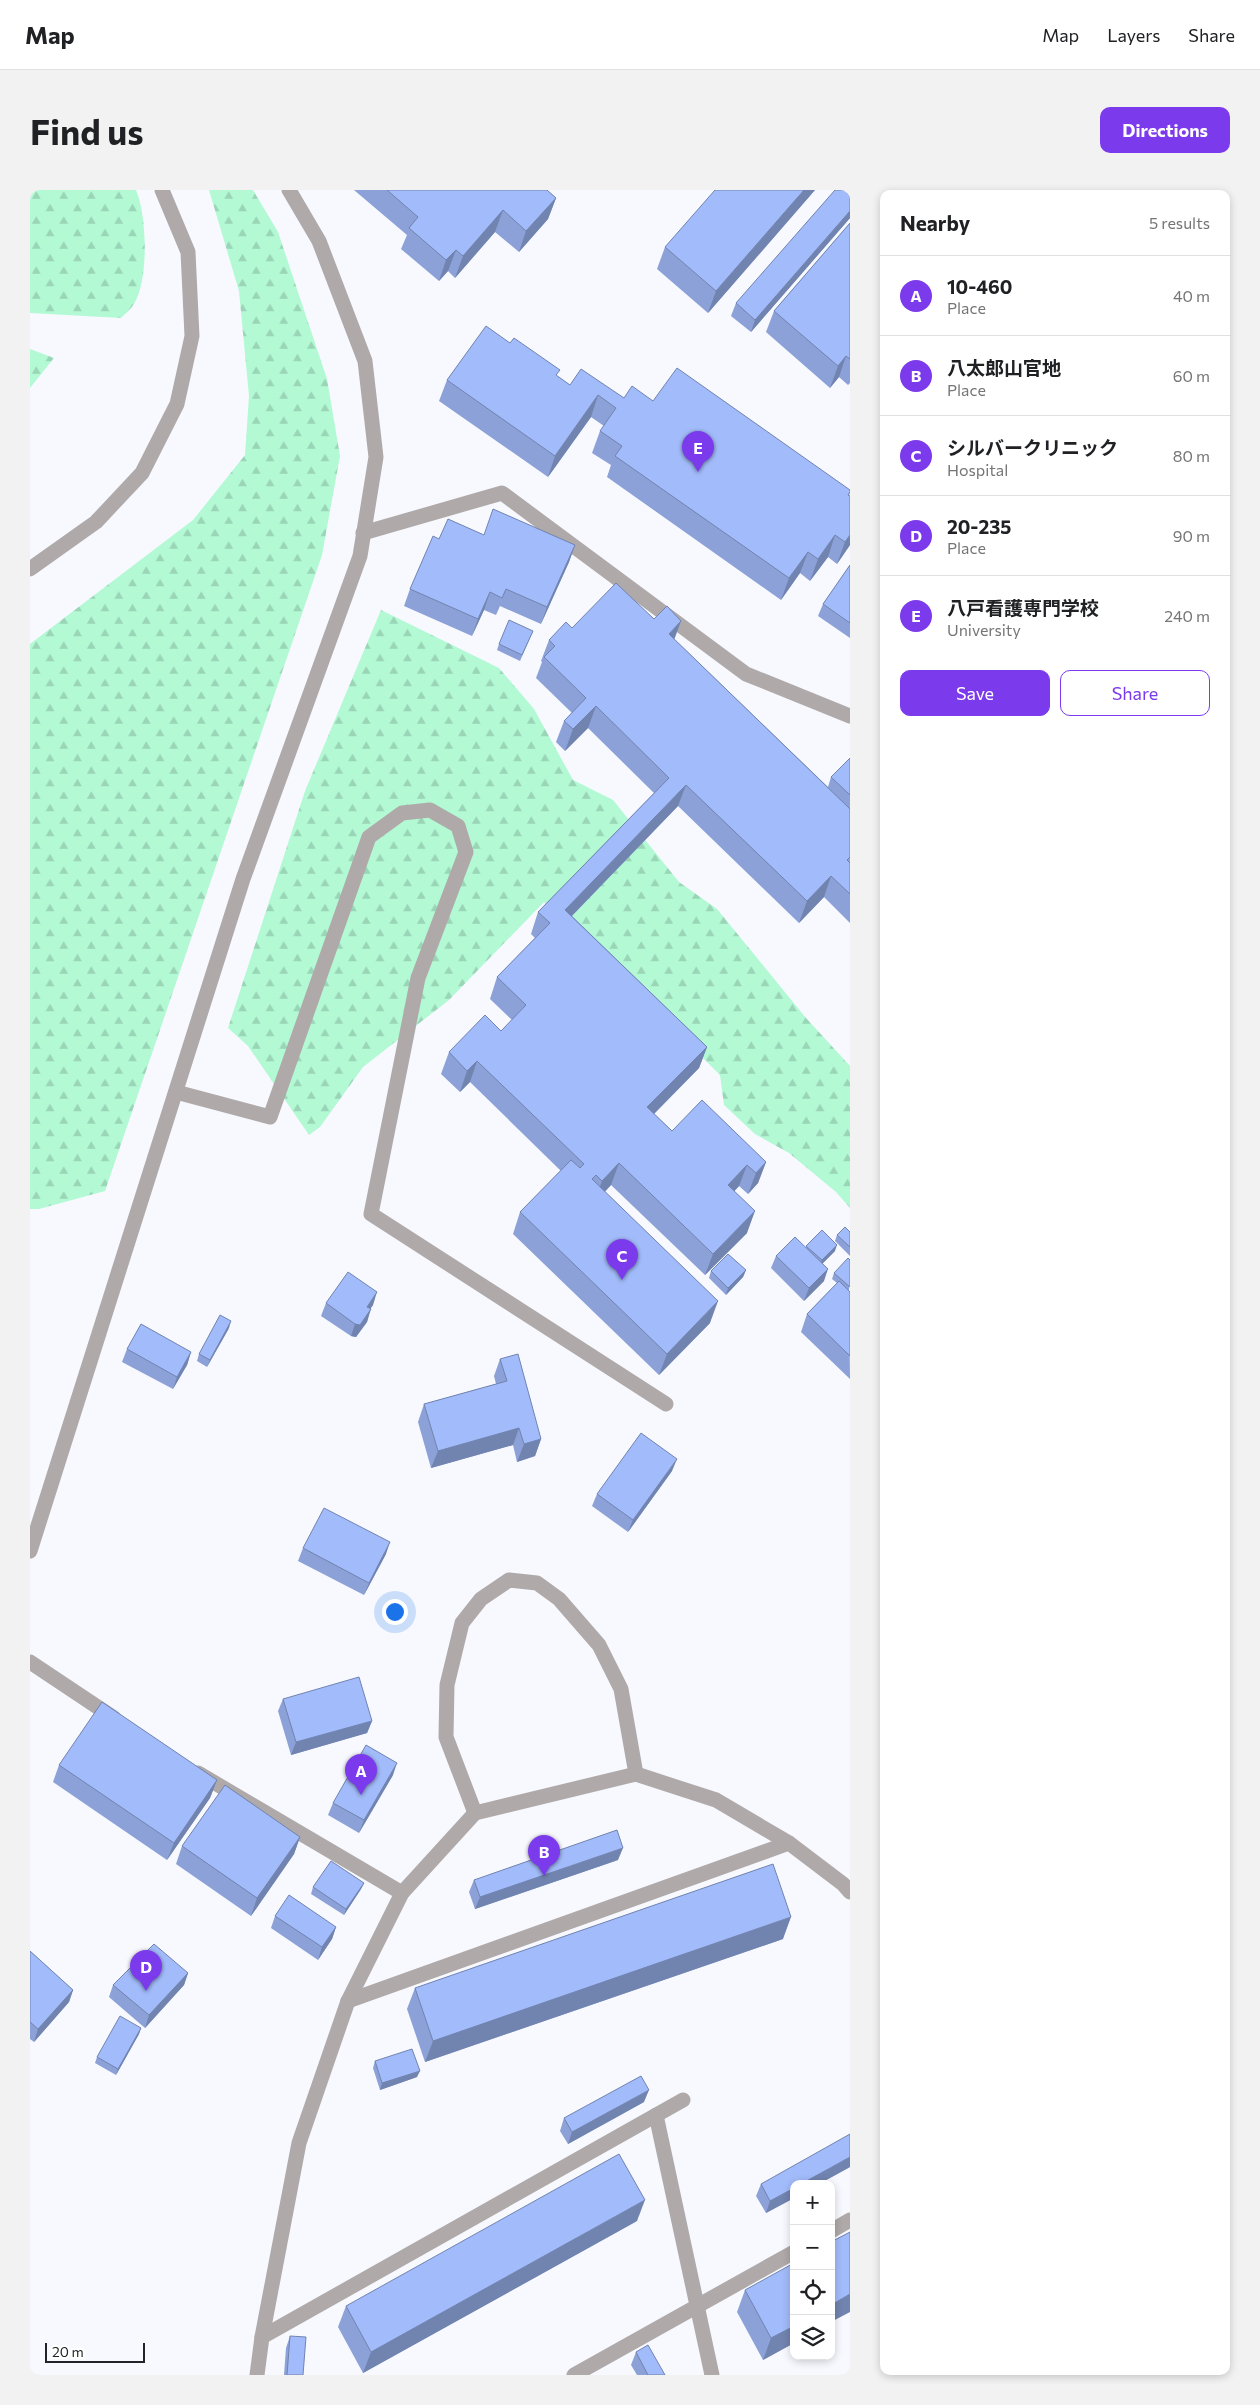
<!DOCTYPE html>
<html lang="en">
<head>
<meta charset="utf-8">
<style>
	body { margin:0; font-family:Commissioner,"Noto Sans JP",sans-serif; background:#f2f2f2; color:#202124 }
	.controls { position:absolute; right:15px; bottom:15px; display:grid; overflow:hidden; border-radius:10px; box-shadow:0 2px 8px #0003 }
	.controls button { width:45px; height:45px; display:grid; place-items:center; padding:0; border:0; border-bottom:1px solid #e0e0e0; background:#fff; color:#202124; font:25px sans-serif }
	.scale { position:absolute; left:15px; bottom:12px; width:100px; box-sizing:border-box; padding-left:5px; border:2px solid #212326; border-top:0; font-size:14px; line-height:18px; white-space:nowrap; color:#212326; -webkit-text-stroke:4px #fff; paint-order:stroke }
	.you { position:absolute; left:364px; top:1421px; width:18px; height:18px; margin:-12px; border:4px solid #fff; border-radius:50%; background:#1a73e8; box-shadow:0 0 0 8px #1a73e833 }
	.badge { display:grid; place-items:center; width:32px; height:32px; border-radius:50%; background:#7c3aed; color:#fff; font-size:16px; font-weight:700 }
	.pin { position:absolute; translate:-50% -41px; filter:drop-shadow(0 1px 2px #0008) }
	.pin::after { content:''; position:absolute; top:26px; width:18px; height:15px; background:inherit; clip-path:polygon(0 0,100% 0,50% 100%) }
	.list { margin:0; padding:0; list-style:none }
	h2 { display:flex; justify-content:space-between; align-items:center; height:65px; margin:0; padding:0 20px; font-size:21px }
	h2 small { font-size:16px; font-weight:400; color:#757577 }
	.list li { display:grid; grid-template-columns:32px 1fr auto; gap:15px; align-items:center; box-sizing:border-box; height:80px; padding:0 20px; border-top:1px solid #e0e0e0 }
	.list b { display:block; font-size:19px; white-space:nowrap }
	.list p { margin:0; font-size:16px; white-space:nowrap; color:#757577 }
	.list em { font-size:16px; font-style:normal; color:#757577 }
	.actions { display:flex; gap:10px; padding:15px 20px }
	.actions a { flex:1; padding:11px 0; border:1px solid #7c3aed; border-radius:10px; text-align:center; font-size:18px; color:#7c3aed }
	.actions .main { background:#7c3aed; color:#fff }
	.icon { flex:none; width:28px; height:28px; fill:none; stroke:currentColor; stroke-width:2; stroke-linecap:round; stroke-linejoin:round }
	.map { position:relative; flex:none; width:820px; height:2185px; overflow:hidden; border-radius:10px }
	header { display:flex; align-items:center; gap:30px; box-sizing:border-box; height:70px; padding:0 25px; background:#fff; border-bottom:1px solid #e0e0e0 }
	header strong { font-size:24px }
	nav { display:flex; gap:28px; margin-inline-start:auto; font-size:18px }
	.intro { display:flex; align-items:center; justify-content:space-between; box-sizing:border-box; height:120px; padding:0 30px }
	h1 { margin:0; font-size:35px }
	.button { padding:12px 22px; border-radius:10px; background:#7c3aed; color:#fff; font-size:18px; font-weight:700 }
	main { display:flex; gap:30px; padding:0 30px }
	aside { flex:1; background:#fff; border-radius:10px; box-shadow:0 2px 8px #0003 }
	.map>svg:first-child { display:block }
	.forest { fill:url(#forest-firs) }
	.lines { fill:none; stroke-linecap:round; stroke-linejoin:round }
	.minor { stroke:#afaaa9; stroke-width:15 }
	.wall { fill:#8ba1d7 }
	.shaded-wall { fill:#7183af }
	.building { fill:#a2bbfa; stroke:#7183af }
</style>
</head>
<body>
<header>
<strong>Map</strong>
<nav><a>Map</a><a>Layers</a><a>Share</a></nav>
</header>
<div class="intro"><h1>Find us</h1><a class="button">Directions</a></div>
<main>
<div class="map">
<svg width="820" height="2185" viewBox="0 0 820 2185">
	<defs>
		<pattern id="forest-firs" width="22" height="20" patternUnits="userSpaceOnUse" patternTransform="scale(1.25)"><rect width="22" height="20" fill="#b2f9d4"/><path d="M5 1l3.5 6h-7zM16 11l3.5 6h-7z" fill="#99d5b6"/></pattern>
	</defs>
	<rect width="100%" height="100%" fill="#f7f9ff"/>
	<g class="forest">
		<path d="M0,0H106C117,26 119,89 104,114C101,119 95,124 91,128L0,123Z"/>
		<polygon points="179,0 223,0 248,42 297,189 310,266 292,365 75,1001 9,1019 0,1019 0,454 163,330 215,265 219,206 209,101"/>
		<polygon points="0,159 24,168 0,198"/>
		<polygon points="351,420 469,478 504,519 543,590 583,610 649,692 687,719 776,828 820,876 820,1018 806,1002 759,963 725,944 694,915 690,885 565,760 514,712 419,810 333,877 290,937 279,945 218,856 198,838 275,601"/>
	</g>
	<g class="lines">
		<g class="minor">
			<polyline points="333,343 472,303 716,484 820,526"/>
			<polyline points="0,379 66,332 112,283 147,214 162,146 158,62 132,0"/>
			<polyline points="146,902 240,927 339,647 372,623 400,620 428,636 436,662 388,788 341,1024 636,1214"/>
			<polyline points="0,1361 213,689 330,366 346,267 335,171 289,51 259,0"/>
			<polyline points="0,1472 84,1528"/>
			<polyline points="168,1583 372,1703"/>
			<polyline points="445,1623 416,1547 417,1495 432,1433 451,1409 479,1390 507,1393 529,1409 569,1455 591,1499 606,1584"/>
			<polyline points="318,1811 759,1653"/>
			<polyline points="626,1925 682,2185"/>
			<polyline points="801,2041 820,2030"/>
			<polyline points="232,2147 653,1910"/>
			<polyline points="227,2185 232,2147 269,1953 318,1811 372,1703 445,1623 606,1584 686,1610 759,1653 813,1694 820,1702"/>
			<polyline points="544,2185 764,2062"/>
		</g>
	</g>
	<g class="wall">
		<polygon points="324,0 517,0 526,8 518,29 489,62 465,42 425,88 418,81 409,91 371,59 377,45"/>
		<polygon points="785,0 678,123 627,79 635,57"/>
		<polygon points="820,0 820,28 721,142 701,126 706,113"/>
		<polygon points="820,33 820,193 818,195 809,187 800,198 736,142 744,121"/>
		<polygon points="480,153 540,195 594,208 623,211 820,300 819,306 820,355 807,374 798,367 780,391 770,383 751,410 577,287 581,275 562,263 570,241 574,236 561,227 518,287 409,211 417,190"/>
		<polygon points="454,345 545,355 539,372 511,434 470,416 466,425 454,420 442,446 374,416 380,399 409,349"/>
		<polygon points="820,375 820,448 788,426 793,414"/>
		<polygon points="542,438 644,449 798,597 801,587 820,568 820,733 794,707 769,733 648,616 542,726 677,857 669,878 624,924 642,941 736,972 728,993 718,1004 709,996 704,1001 717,1043 675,1085 581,995 575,1002 680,1133 629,1185 483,1044 490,1022 531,981 440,892 430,902 411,884 419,862 471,841 482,830 460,809 467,787 505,748 501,744 508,722 624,603 558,538 535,561 526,552 534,531 542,523 506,488 512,472 511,471 519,450"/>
		<polygon points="503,441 490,471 467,460 469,454"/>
		<polygon points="820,1042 820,1066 805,1051 807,1045"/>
		<polygon points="776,1056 805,1061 793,1073 794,1091 774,1111 741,1078 746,1066 776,1057"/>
		<polygon points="820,1070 819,1102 820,1189 771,1142 777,1124 807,1093 802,1089 804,1083"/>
		<polygon points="716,1080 713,1087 696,1105 679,1088 681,1081"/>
		<polygon points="296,1113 343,1115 340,1119 337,1132 326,1147 321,1146 291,1126"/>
		<polygon points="199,1138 177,1177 167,1171 169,1164"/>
		<polygon points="97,1159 161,1162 157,1175 143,1199 92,1172"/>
		<polygon points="470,1169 511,1249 505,1266 487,1272 483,1255 401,1278 388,1232 394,1214 466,1194 464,1186"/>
		<polygon points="642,1281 598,1342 562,1316 567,1304"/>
		<polygon points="273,1358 356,1364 334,1405 268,1371"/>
		<polygon points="253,1509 342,1531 337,1543 261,1565 248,1521"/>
		<polygon points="29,1575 187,1590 180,1608 137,1670 23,1592"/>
		<polygon points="363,1585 329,1643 298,1625 303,1613"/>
		<polygon points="270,1647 264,1664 221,1726 146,1674 152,1656"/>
		<polygon points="588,1670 445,1719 439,1702 444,1690"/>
		<polygon points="334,1693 331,1699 314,1725 281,1704 283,1697"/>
		<polygon points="245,1726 306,1737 302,1749 288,1770 241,1738"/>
		<polygon points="753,1749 395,1872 377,1819 385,1798"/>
		<polygon points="0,1761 43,1800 39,1812 4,1852 0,1849"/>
		<polygon points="158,1783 154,1795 115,1838 79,1807 83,1795"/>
		<polygon points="111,1838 109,1844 86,1885 65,1873 67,1867"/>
		<polygon points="345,1871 387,1887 350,1900 343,1878"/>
		<polygon points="614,1912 538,1954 530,1941 534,1928"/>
		<polygon points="820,1977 789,1994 764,1994 764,2008 736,2023 726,2006 731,1994"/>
		<polygon points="607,2031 333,2183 308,2137 316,2116"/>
		<polygon points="715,2100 764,2153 733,2170 707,2122"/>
		<polygon points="260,2146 273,2185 254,2185 256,2158"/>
		<polygon points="606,2162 635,2185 607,2185 601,2175"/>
	</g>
	<g class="shaded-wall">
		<polygon points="774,0 785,0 678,123 686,101"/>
		<polygon points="526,8 518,29 489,62 496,41"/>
		<polygon points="473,20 465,42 425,88 433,66"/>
		<polygon points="820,21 820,28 721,142 725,130"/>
		<polygon points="426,60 418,81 409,91 416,70"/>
		<polygon points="816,166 809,187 800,198 808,176"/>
		<polygon points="568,205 561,227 518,287 525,266"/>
		<polygon points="805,345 798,367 780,391 788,369"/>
		<polygon points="820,345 820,355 807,374 815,352"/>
		<polygon points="545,355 539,372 511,434 517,417"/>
		<polygon points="778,362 770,383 751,410 759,388"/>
		<polygon points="460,402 454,420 442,446 448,429"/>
		<polygon points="651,431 643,453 639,444"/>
		<polygon points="566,516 558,538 535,561 543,539"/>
		<polygon points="656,595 648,616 527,741 535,720"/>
		<polygon points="801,686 794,707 769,733 777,711"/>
		<polygon points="677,857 669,878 609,939 617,917"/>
		<polygon points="447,871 440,892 430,902 437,881"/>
		<polygon points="736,972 728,993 718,1004 726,983"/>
		<polygon points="589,973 581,995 564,1012 572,991"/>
		<polygon points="717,975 709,996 690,1017 698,995"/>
		<polygon points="725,1021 717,1043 675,1085 683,1064"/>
		<polygon points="807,1055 805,1061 789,1077 792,1070"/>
		<polygon points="798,1079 794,1091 774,1111 779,1098"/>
		<polygon points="716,1080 713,1087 696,1105 698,1098"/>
		<polygon points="347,1102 343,1115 333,1129 337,1117"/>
		<polygon points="688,1111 680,1133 629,1185 637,1164"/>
		<polygon points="341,1119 337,1132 326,1147 321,1146 325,1134"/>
		<polygon points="201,1131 199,1138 177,1177 180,1170"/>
		<polygon points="161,1162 157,1175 143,1199 147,1187"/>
		<polygon points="489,1238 483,1255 401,1278 408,1261"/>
		<polygon points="511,1249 505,1266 487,1272 494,1254"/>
		<polygon points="647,1269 642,1281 598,1342 603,1330"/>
		<polygon points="360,1352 356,1364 334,1405 339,1393"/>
		<polygon points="342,1531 337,1543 261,1565 266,1552"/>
		<polygon points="367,1573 363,1585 329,1643 334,1630"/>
		<polygon points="187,1590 180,1608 137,1670 144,1653"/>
		<polygon points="270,1647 264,1664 221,1726 227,1708"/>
		<polygon points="593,1658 588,1670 445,1719 450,1707"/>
		<polygon points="334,1693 331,1699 314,1725 316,1719"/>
		<polygon points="761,1727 753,1749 395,1872 403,1851"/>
		<polygon points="306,1737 302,1749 288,1770 292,1757"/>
		<polygon points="158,1783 154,1795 115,1838 119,1825"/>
		<polygon points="43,1800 39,1812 4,1852 8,1839"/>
		<polygon points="111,1838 109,1844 86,1885 88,1879"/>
		<polygon points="390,1881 387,1887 350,1900 352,1893"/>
		<polygon points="619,1900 614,1912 538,1954 542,1942"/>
		<polygon points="820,1967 820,1977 789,1994 771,1994"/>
		<polygon points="764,1998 764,2008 736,2023 740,2011"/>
		<polygon points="615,2010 607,2031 333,2183 341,2162"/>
		<polygon points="820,2104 820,2122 801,2132 801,2115"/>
		<polygon points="764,2136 764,2153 733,2170 741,2148"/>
	</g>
	<g class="building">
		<polygon points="357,0 517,0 526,8 496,41 473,20 433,66 426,60 416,70 379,38 388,27"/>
		<polygon points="685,0 774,0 686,101 635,57"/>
		<polygon points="805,0 820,0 820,21 725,130 706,113"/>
		<polygon points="820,33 820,169 816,166 808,176 744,121"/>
		<polygon points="456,136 480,153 484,148 530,180 526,185 540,195 551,179 594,208 602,196 623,211 647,178 820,300 820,302 818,305 820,306 820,345 815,352 805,345 788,369 778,362 759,388 585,266 592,256 570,241 586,218 568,205 525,266 417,190"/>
		<polygon points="463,319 545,355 517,417 476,399 472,408 460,402 448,429 380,399 403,346 409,349 418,329 454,345"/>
		<polygon points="820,375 820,433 793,414"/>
		<polygon points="586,393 624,429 637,416 651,431 639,444 820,619 820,667 817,670 820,673 820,704 801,686 777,711 656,595 535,720 677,857 617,917 642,941 672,910 736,972 726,983 717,975 698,995 725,1021 683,1064 589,973 572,991 566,985 562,989 688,1111 637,1164 490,1022 541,970 550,978 554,974 447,871 437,881 419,862 455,825 471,841 496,815 467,787 520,733 508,722 639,588 566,516 543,539 534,531 556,508 514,467 525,456 519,450 536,432 542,438"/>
		<polygon points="479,430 503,441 492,465 469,454"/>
		<polygon points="820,568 820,605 801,587"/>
		<polygon points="815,1037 820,1042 820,1057 807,1045"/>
		<polygon points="792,1040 807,1055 792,1070 776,1056"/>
		<polygon points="765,1047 798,1079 779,1098 746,1066"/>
		<polygon points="698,1064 716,1080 698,1098 681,1081"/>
		<polygon points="818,1068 820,1070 820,1097 804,1083"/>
		<polygon points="318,1082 347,1102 337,1117 341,1119 330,1135 325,1134 296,1113"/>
		<polygon points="809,1091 820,1102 820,1166 777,1124"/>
		<polygon points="190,1125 201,1131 180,1170 169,1164"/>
		<polygon points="111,1134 161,1162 147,1187 97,1159"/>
		<polygon points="488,1164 511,1249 494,1254 489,1238 408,1261 394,1214 477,1191 470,1169"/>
		<polygon points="611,1243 647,1269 603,1330 567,1304"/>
		<polygon points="294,1318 360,1352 339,1393 273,1358"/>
		<polygon points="329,1487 342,1531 266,1552 253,1509"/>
		<polygon points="72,1512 187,1590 144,1653 29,1575"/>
		<polygon points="336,1555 367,1573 334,1630 303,1613"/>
		<polygon points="195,1595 270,1647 227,1708 152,1656"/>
		<polygon points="587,1640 593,1658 450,1707 444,1690"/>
		<polygon points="301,1671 334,1693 316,1719 283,1697"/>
		<polygon points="743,1674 761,1727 403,1851 385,1798"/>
		<polygon points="259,1705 306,1737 292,1757 245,1726"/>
		<polygon points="124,1754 158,1783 119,1825 83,1795"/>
		<polygon points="0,1761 43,1800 8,1839 0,1832"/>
		<polygon points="90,1826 111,1838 88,1879 67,1867"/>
		<polygon points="382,1859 390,1881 352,1893 345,1871"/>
		<polygon points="611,1886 619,1900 542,1942 534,1928"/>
		<polygon points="820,1944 820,1967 771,1994 764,1994 764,1998 740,2011 731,1994"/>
		<polygon points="589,1964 615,2010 341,2162 316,2116"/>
		<polygon points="820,2042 820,2104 801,2115 801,2052"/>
		<polygon points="764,2073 764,2136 741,2148 715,2100"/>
		<polygon points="260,2146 276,2147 273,2185 257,2185"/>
		<polygon points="618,2155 635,2185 618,2185 606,2162"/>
	</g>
</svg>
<div class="controls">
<button>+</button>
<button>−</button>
<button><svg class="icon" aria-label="locate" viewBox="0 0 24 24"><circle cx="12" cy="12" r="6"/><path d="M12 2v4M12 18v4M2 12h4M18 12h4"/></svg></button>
<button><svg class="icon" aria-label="layers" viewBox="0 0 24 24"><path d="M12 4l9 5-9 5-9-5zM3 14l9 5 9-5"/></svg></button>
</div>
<div class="scale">20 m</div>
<div class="you"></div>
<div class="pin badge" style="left:331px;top:1605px">A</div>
<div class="pin badge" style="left:514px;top:1686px">B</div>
<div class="pin badge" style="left:592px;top:1090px">C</div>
<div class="pin badge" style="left:116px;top:1801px">D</div>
<div class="pin badge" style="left:668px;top:282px">E</div>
</div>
<aside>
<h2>Nearby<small>5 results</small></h2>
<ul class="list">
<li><span class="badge">A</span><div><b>10-460</b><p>Place</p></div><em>40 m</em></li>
<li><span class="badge">B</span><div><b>八太郎山官地</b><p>Place</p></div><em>60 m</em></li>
<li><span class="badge">C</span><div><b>シルバークリニック</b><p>Hospital</p></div><em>80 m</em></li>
<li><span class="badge">D</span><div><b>20-235</b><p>Place</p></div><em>90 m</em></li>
<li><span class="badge">E</span><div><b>八戸看護専門学校</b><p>University</p></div><em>240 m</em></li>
</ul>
<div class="actions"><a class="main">Save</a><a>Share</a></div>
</aside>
</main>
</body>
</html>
